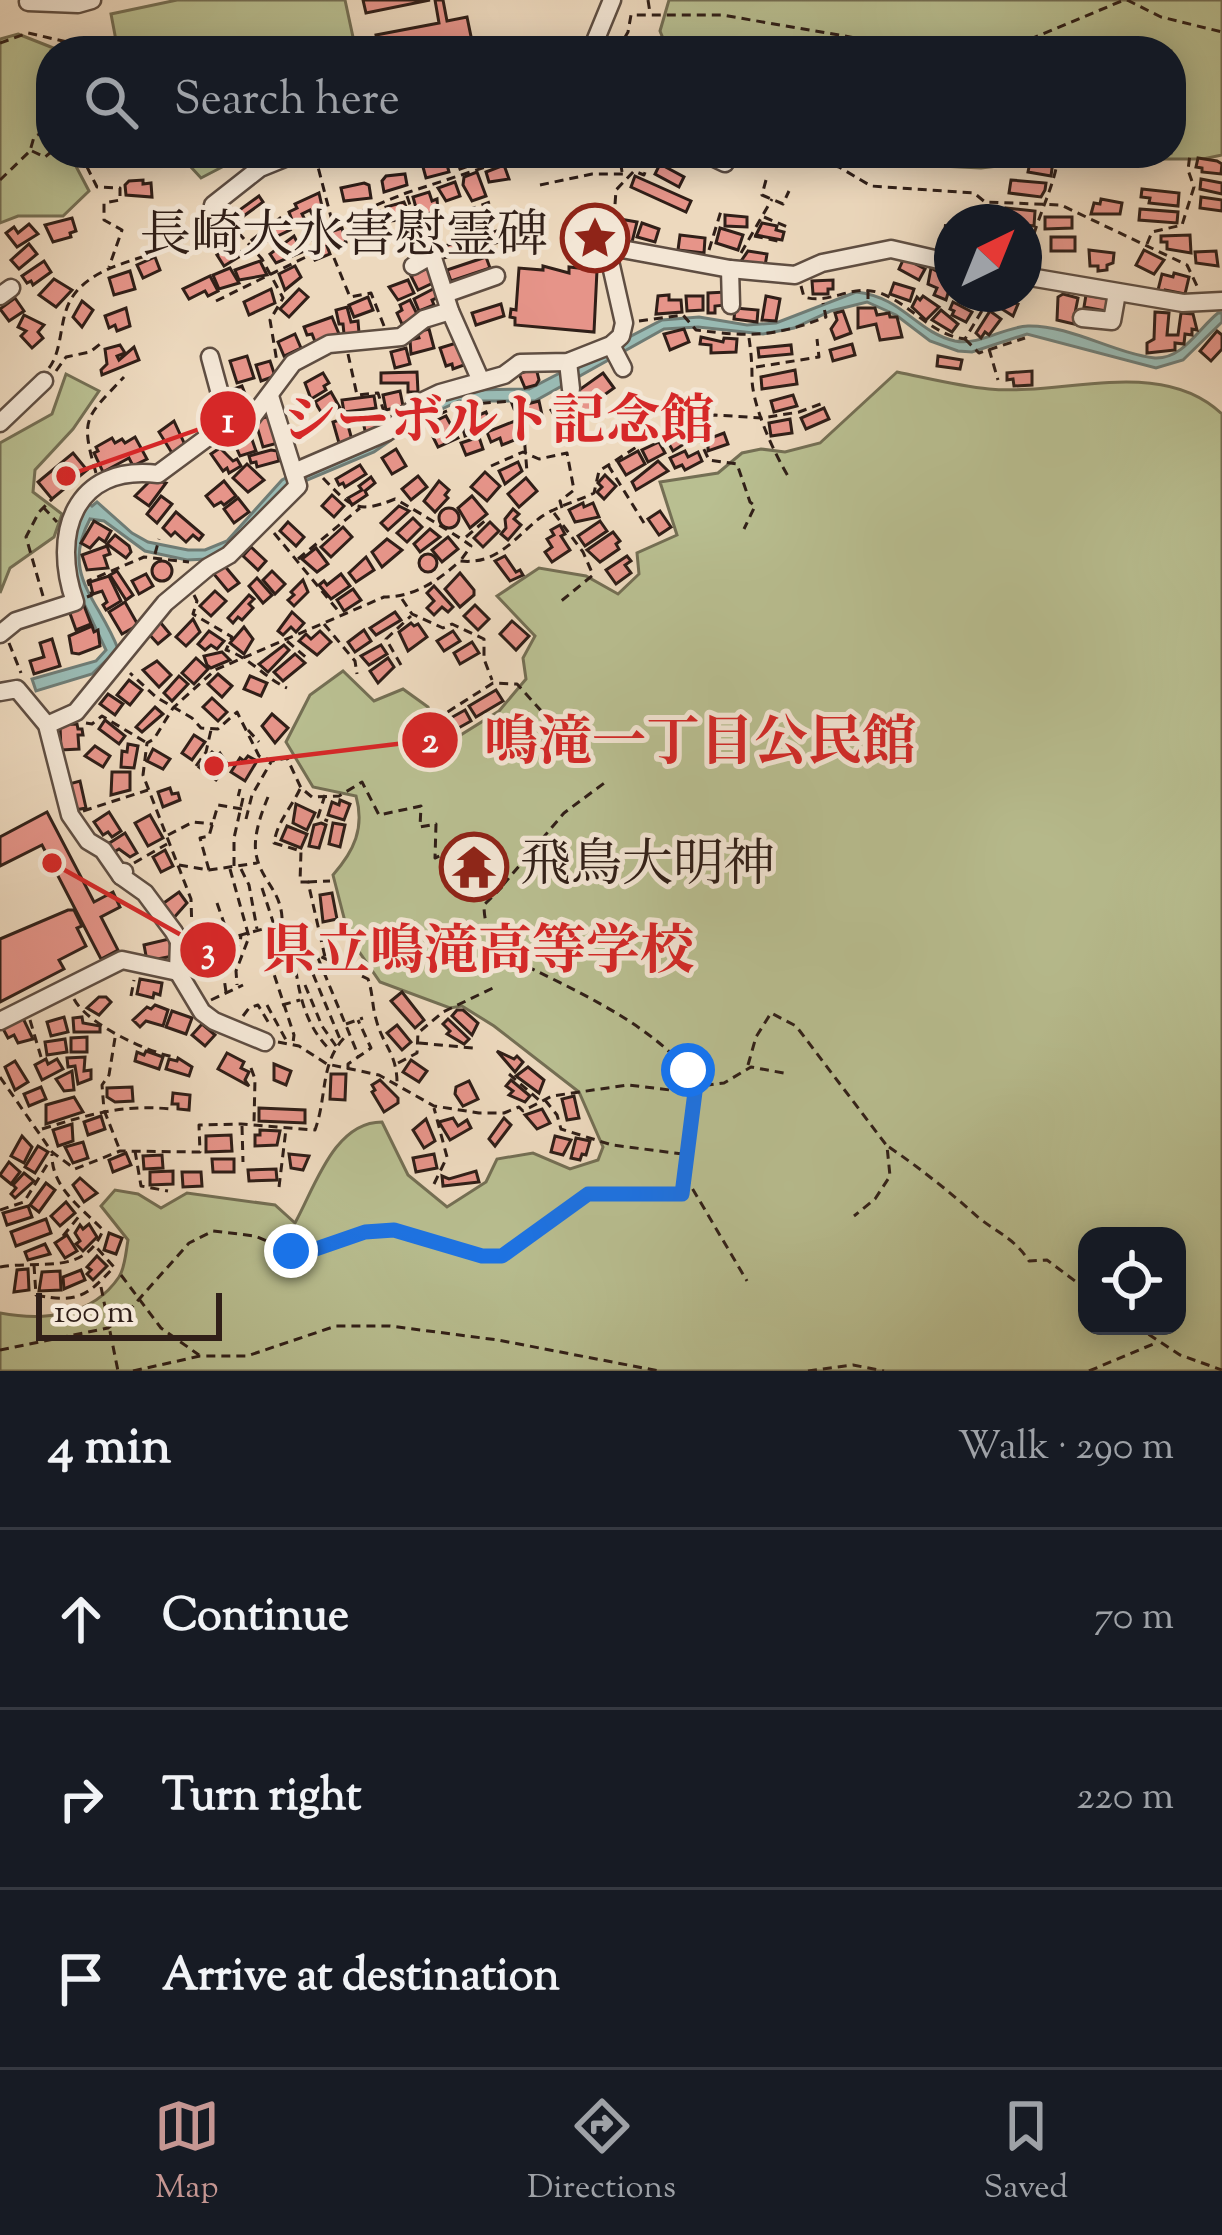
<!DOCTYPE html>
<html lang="en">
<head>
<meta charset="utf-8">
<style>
	body { margin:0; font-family:"Sorts Mill Goudy","Noto Serif JP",serif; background:#20242c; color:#f1f3f6 }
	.controls { position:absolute; right:36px; bottom:36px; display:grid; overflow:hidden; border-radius:24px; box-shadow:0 6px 30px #0003 }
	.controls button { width:108px; height:108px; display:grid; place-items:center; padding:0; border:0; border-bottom:3px solid #363941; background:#171b24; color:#f1f3f6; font:60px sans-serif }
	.compass { position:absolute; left:934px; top:204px; width:108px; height:108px; border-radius:50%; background:#171b24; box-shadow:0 6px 30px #0003; rotate:43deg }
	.scale { position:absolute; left:36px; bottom:30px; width:186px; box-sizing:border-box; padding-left:12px; border:6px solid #301f18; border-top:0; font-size:33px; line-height:42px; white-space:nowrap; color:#301f18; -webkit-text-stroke:9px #f3e6d5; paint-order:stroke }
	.stop { position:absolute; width:36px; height:36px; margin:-27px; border:9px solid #1a73e8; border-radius:50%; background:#fff }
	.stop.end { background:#1a73e8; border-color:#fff; box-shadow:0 3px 12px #0008 }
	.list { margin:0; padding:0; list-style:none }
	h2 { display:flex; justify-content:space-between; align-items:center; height:156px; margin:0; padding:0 48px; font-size:51px }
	h2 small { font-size:39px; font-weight:400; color:#9ea1a6 }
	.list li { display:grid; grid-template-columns:78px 1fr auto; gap:36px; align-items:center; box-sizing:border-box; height:180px; padding:0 48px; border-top:3px solid #363941 }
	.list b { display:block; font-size:45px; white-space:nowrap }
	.list em { font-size:39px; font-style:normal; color:#9ea1a6 }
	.icon { flex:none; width:66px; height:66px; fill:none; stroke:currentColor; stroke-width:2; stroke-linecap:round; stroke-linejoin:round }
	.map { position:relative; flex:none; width:1222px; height:1371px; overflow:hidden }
	.search { position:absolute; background:#171b24; box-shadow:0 6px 30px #0003; left:36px; right:36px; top:36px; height:132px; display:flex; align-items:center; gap:30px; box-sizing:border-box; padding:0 42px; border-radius:48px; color:#9ea1a6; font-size:45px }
	.sheet { height:696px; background:#171b24 }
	nav { display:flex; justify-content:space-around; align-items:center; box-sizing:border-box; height:168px; border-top:3px solid #363941; background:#171b24; font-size:33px; color:#9ea1a6 }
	nav a { display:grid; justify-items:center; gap:6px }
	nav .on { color:#c59692 }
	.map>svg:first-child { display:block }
	.green { fill:#b9bf91; stroke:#746f54; stroke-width:3; fill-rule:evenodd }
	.water { fill:#99bab3; stroke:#6f7c75; stroke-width:3 }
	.building { fill:#e69489; stroke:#301f18; stroke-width:3 }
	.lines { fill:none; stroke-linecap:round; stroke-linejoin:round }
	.minor-casing { stroke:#5f4e42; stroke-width:21 }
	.path { stroke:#301f18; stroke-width:3; stroke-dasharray:9 6; stroke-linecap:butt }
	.minor { stroke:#f3e6d5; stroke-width:16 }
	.route { stroke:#1a73e8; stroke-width:15 }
	.labels { text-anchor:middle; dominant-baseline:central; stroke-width:10; stroke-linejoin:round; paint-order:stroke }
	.poi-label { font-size:51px; fill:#301f18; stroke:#f3e6d5; text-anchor:end }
	.leader { fill:none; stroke:#d62828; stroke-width:4.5 }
	.callout-dot { fill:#d62828; stroke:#f3e6d5; stroke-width:4.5 }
	.mark-label { font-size:36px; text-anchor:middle; font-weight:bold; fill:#fff }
	.callout-label { font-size:54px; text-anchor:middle; font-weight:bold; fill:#d62828; stroke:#f3e6d5; stroke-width:10; stroke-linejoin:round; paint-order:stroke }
</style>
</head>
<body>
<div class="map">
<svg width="1222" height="1371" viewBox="0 0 1222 1371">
	<rect width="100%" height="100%" fill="#edd9be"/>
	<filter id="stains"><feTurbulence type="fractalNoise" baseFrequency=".00167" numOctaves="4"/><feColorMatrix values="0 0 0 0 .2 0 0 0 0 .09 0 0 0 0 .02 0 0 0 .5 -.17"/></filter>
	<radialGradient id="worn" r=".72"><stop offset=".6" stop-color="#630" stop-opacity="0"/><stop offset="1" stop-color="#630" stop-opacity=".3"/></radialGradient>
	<g class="green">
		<polygon points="177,0 345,0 356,51 118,51 111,14"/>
		<polygon points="669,0 1222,0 1222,155 1203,159 1061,159 981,168 839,161 826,153 1171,153 1171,51 668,51 660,31"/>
		<polygon points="18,34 61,51 51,51 51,153 69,153 89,191 63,216 18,216 0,223 0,39"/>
		<polygon points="178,153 249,153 201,178"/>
		<path d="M897,372C927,378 958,386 989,389C1065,396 1161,356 1222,414V1371H0V1313C43,1321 92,1317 119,1277C125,1268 126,1251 128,1240L101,1206L115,1190L138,1194L161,1208L187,1193L275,1205L295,1223C315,1187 334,1122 382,1122L408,1175L447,1207L486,1182L497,1159L533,1153L570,1169L598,1160L603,1147L579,1092L494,1026L462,1006L450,1008L380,982L349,937L333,875C354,851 365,828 356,796L313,787L286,742L310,695L343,671L374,701L403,689L428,707L443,746L499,711L526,679L523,658L535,636L497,596L539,568L586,576L618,594L639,574L637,553L677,535L660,482L718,473L742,453L761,449L785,452L820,443ZM1087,1236H1177V1326H1087Z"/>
		<polygon points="66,374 99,391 73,429 35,470 33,492 62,514 54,537 10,568 0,593 0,443 52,414"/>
	</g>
	<path class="water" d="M856,292C903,297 916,332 955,341C980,346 1003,327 1028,326C1070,325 1113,353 1155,358C1183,359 1198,329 1218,313H1222V322L1183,360L1156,368L1027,334L972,352L958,351L930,341L896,315L867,302L831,311L794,328L763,334L698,327L664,329L535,401H459L423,418L374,452L288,488L232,548L207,559L187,560L145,551L104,521L90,519C60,575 99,599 118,649L92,674L36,691L32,679L96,661L106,650L68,570L84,499L92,506L97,502L132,533L148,542L188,550H205L227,541L282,480L442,398L472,390L529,389L662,320L699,317L747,325L776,323Z"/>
	<g class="building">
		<polygon points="363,0 430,0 366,13"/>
		<polygon points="435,0 443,0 447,21 467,17 474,51 441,51 440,46 379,51 376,35 439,23"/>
		<polygon points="529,41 531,51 475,51"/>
		<polygon points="468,153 483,153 485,160 460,169 456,157"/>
		<polygon points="1031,157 1053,161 1051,176 1028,172"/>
		<polygon points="1198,158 1217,161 1222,164 1221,174 1202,172 1202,168 1196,167"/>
		<polygon points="446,161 449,172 426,178 423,167"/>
		<polygon points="660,164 684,177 679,187 655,174"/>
		<polygon points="504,165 509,179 489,182 486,172"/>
		<polygon points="477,172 486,196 472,201 463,185 464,177"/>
		<polygon points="405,174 407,185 384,192 382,181 386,176"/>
		<polygon points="635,176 691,201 686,212 631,187"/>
		<polygon points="1201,179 1222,183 1222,194 1200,189"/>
		<polygon points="143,180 143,184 151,183 152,197 126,195 125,185 129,181"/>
		<polygon points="1011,180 1046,183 1045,190 1041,197 1009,193"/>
		<polygon points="455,182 460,196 446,201 438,188"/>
		<polygon points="364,183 369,185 371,198 344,201 341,188"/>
		<polygon points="1142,189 1179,193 1178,206 1149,203 1150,198 1141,197"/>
		<polygon points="429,192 432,201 437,199 438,212 418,215 413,197"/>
		<polygon points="319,193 323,211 313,216 310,210 302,214 305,220 294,225 289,212 297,208 295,204"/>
		<polygon points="259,196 263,202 238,220 234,214"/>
		<polygon points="1201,197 1222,200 1222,211 1200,208"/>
		<polygon points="1101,199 1122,203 1120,214 1091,214 1094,203 1100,204"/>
		<polygon points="404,202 411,219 391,221 386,207"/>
		<polygon points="1006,208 1035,211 1034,226 1025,225 1024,229 1024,222 1004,222"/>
		<polygon points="1140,209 1178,212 1177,223 1139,220"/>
		<polygon points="380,211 383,223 379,224 380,229 368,232 364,215"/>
		<polygon points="725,215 747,217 747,227 725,226"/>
		<polygon points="1045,217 1072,217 1072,228 1045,229"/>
		<polygon points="72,218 76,231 70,233 71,237 53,242 45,225"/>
		<polygon points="280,218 290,230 257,246 252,240"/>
		<polygon points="620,219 637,222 632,242 616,239"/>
		<polygon points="642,223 659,229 655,242 637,237"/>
		<polygon points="762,223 777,226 776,230 784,232 782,240 756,235"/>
		<polygon points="29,224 38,234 17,247 6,233 14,227 18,233"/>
		<polygon points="227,225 233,238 211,249 205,236"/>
		<polygon points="342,228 346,242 327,246 330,254 315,260 310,250 321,246 327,233"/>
		<polygon points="720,228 743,235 738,250 716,243"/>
		<polygon points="503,229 506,240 444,258 441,247"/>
		<polygon points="680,235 705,238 704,253 678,250"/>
		<polygon points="1190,235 1191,253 1167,249 1167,242 1161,242 1161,236"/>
		<polygon points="294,236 302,252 276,263 270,254"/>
		<rect x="1051" y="237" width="24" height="14"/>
		<polygon points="29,244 37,254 19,269 11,260"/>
		<polygon points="235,245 242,255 224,266 217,255"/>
		<polygon points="1089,250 1114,253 1113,263 1107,265 1107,270 1098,271 1098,266 1090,266"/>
		<polygon points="1144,250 1164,260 1154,274 1136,265"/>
		<polygon points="748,251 767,254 765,266 739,264"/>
		<polygon points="1216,251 1218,266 1196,263 1195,252"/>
		<polygon points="155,257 160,270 143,278 137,265"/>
		<polygon points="486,257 490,268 451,281 447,270"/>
		<polygon points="904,258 925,269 919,280 899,269"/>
		<polygon points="44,261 51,272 33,285 31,281 27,283 22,276"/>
		<polygon points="260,261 267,275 239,280 235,270"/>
		<polygon points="295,266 301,277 285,290 279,274"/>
		<polygon points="543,266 569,273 569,267 597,270 594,332 515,325 515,318 510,317 511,309 516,310 519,268 543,270"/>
		<polygon points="230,268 239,283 219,289 213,275"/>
		<polygon points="428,268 435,282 418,290 411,276"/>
		<polygon points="931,268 952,280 946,300 934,295 937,288 928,284"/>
		<polygon points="130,271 135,289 114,295 109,278"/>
		<polygon points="1174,273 1189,277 1185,294 1165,290 1163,295 1157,294 1162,274 1173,277"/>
		<polygon points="210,276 218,291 208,296 205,291 189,299 183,289"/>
		<polygon points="54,279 72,290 56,307 39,295"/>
		<polygon points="408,280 414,293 398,300 389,287"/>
		<polygon points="833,280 833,289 828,289 828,294 813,294 812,281"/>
		<polygon points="894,283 914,289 910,301 890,294"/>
		<polygon points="435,288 439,297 432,300 434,305 419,311 414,299"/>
		<polygon points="271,289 275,303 249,315 244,302"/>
		<polygon points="299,289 308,297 289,317 280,309"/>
		<polygon points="726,292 726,305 715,306 715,313 708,313 708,293"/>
		<polygon points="962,294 984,296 979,309 959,302"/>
		<polygon points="1063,294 1078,298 1075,313 1080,314 1078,325 1057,320 1058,297"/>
		<polygon points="669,295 669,300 681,300 682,312 656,314 658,296"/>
		<polygon points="1086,295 1108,299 1106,311 1084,307"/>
		<polygon points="686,296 703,296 703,310 687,311"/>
		<polygon points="766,296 780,299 776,321 762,320"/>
		<polygon points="923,296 939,307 926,320 912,307 917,297 920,300"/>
		<polygon points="997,296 1018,304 1013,316 994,304"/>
		<polygon points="368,297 373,310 354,317 349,305"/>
		<polygon points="15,298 24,311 9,321 0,309"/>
		<polygon points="410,300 418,316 402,324 397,313 402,310 400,305"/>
		<polygon points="82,301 93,310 82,327 73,317"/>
		<polygon points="953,302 972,312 966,322 952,315 954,311 950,309"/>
		<polygon points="501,304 504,316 476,325 472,313"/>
		<polygon points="347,307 351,322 358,321 359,333 344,334 343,324 339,324 336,310"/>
		<polygon points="126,308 130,326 117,331 115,325 109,328 105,316"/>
		<polygon points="735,308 758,310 757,322 734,319"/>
		<polygon points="858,308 875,308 877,315 889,313 890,317 897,317 902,337 880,340 876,324 858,328"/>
		<polygon points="941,310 958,324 952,332 932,320"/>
		<polygon points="843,311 851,333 835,339 831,329 837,320 835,313"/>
		<polygon points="990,311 1001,319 989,335 985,332 981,338 976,333"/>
		<polygon points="1155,312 1169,313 1167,335 1178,335 1181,313 1193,314 1197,330 1192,329 1192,335 1185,334 1184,344 1175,343 1175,350 1147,353 1147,343 1154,339"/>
		<polygon points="24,315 44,325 38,332 43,338 32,348 21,336 26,331 18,327"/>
		<polygon points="332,317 339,334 316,344 312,334 307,335 304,327"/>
		<polygon points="429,329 434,348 411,354 410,340 419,338 417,332"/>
		<polygon points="684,329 689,342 670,350 664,334"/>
		<polygon points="1217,331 1222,335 1222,349 1211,361 1200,351"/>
		<polygon points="295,334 301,348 284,356 278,342"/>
		<polygon points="701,337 723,342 724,338 737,339 736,352 711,353 711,345 700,344"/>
		<polygon points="453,344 460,344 464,365 453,369 452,364 446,366 440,348"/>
		<polygon points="852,344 855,355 833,361 830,350"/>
		<polygon points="120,345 125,353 117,356 119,360 134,347 139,360 102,375 101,370 107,364 105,349"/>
		<polygon points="791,345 792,354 759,357 758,348"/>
		<polygon points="406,348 410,364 395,368 391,352"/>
		<polygon points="247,356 254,378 237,383 230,361"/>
		<polygon points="938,356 962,360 960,369 937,366"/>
		<polygon points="270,361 275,376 261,381 256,365"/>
		<polygon points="523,368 524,372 536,368 539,380 536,385 525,388 517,369"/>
		<polygon points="795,370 797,384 762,389 761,377"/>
		<polygon points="1032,371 1032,385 1014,386 1013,379 1007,380 1007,373"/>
		<polygon points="417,372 418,392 408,392 408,383 381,383 381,373"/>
		<polygon points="323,373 329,383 324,386 326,390 311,399 305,383"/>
		<polygon points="603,373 614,388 593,403 597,407 568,428 563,421 560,423 551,410"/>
		<polygon points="242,386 251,409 237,414 229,391"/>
		<polygon points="400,391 403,406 386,410 383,395"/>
		<polygon points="331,392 340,408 324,417 315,402"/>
		<polygon points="793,395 797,406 774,412 771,401"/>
		<polygon points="374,396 376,408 344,412 342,400"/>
		<polygon points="539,401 542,415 526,419 523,405"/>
		<polygon points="217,407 222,421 203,425 199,414"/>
		<polygon points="824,408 829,419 806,429 801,418"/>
		<polygon points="379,412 383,426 366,435 362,417"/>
		<polygon points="486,412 490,422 482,425 484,429 465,436 463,429 470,427 467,420"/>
		<polygon points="270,416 278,443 263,447 255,420"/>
		<polygon points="446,416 458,438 438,447 427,425"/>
		<polygon points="346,418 352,440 339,443 333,422"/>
		<polygon points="790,419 792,433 771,436 769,423"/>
		<polygon points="174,421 185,445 172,453 159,432"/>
		<polygon points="515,421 522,437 502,445 500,438 491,442 487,432"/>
		<polygon points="685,426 692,439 673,451 665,437"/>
		<polygon points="248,428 256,451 240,456 236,447 226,449 222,435"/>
		<polygon points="724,433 728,444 708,451 708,439"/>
		<polygon points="135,437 147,459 133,466 129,458 103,472 94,453 98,451 96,447 112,438 115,443 122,439 125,443"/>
		<polygon points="479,437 483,449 466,455 461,443"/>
		<polygon points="659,442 665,453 648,462 642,450"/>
		<polygon points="220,448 233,461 237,459 241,466 229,473 227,468 223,471 211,454"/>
		<polygon points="396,449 406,466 392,474 382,458"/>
		<polygon points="271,450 277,451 279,461 257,467 256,462 251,463 249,456"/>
		<polygon points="638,451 645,464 626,475 618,462"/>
		<polygon points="685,451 688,457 698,452 702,461 685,470 682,465 675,468 670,458"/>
		<polygon points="73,453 87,470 52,499 38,482"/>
		<polygon points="658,461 668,471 636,490 632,482"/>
		<polygon points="518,462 522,471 505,484 499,471"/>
		<polygon points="247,464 264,480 248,492 233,478"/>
		<polygon points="360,465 366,474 345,487 343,483 339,485 336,479"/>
		<polygon points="485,472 500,486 487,501 471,487"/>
		<polygon points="605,475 616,486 604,499 597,492 602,487 598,483"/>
		<polygon points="418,476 427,487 411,500 402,489"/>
		<polygon points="371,477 375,483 365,491 367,495 352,505 348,498 362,490 359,486"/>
		<polygon points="526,478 537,491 519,507 508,494"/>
		<polygon points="152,479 166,483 149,506 135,496"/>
		<polygon points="224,481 236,496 224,505 221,502 214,506 206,496"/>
		<polygon points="439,481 449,490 445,495 448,498 435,512 424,501"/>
		<polygon points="332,495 344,506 334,517 322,506"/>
		<polygon points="161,496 172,504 157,523 147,514"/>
		<polygon points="472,496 487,514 470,528 458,508"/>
		<polygon points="238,498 249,512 234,523 224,509"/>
		<polygon points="583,503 584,507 593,503 599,517 575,522 569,510"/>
		<polygon points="399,506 409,511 388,530 381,523"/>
		<circle cx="449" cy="518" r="10"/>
		<polygon points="513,509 519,514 514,519 521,525 508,540 501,534 506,528 505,519"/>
		<polygon points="660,511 671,527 659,535 648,519"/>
		<polygon points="176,512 203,535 199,540 193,535 186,542 175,532 171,536 163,528"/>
		<polygon points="413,518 422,527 407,542 397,533"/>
		<polygon points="94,521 111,531 105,542 99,538 90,548 81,543"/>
		<polygon points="600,521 607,531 585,546 578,536"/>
		<polygon points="288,522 304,537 296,546 280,531"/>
		<polygon points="490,522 499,531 483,547 474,538"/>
		<polygon points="560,525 565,534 561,536 570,550 552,562 545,552 552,547 547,539 554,535 551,530"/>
		<polygon points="343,527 352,537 331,557 321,547"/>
		<polygon points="430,529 440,537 420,552 414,544"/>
		<polygon points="613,532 620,541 616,544 619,549 600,562 587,550"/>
		<polygon points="115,535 129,546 131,552 126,558 107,544"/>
		<polygon points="448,537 458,549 442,562 432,550"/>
		<polygon points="387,539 402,550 382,567 372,552"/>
		<polygon points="107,546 110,554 104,556 108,568 87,570 82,555"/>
		<polygon points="251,547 266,561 258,570 243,556"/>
		<polygon points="316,548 328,564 317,572 302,559"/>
		<circle cx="428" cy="563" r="9"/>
		<polygon points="505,556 516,572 520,570 523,575 510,581 495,561"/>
		<polygon points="627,556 631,561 625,565 631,573 616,584 606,570"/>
		<polygon points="366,557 374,570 356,582 349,573"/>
		<circle cx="162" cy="571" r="10"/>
		<polygon points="223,564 239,583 228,591 213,573"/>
		<polygon points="117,571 133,595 126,600 110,575"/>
		<polygon points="272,571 285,584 275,594 263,580"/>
		<polygon points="460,573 474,590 474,595 460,607 445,589"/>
		<polygon points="146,574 153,586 139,594 132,581"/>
		<polygon points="341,574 350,586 331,599 319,585 324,581 327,585"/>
		<polygon points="109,576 121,601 106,610 103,605 107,602 102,591 93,594 90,582"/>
		<polygon points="257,578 272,595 263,603 249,586"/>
		<polygon points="303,580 308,592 294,606 288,600 294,595 291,592"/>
		<polygon points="434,586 453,607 448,612 442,607 434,615 427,608 434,601 427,593"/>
		<polygon points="353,589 361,600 344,611 337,600"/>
		<polygon points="215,591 226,601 211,616 200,606"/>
		<polygon points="249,595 254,599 249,604 253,608 242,620 238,617 233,623 228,618"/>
		<polygon points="125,602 138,625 122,634 109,612"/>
		<polygon points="83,603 91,624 76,630 68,608"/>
		<polygon points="475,605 489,619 478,630 464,616"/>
		<polygon points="292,612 304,623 296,632 291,627 283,635 278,631"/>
		<polygon points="395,612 401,620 376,635 370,628"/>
		<polygon points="193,619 200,632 186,646 176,637"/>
		<polygon points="512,621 529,636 516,650 500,634"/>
		<polygon points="160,622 170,634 158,644 148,633"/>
		<polygon points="411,623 414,626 418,624 427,637 408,651 399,632"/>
		<polygon points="92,626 94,632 98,630 100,646 79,654 72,653 69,636"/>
		<polygon points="244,627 253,639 244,654 230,643"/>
		<polygon points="364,630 371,641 355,652 348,642"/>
		<polygon points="209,631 224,641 217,649 211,645 205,650 198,644"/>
		<polygon points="320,631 331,642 317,655 299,641 306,634 311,639"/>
		<polygon points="453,631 460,641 444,651 437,641"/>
		<polygon points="52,639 60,666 34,674 30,661 44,657 40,643"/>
		<polygon points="472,642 479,653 460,664 454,653"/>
		<polygon points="284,645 289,650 268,672 259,664"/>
		<polygon points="381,645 387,654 369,665 361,656"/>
		<polygon points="222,652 230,660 211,668 207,665 204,656"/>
		<polygon points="295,654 305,663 283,681 274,672"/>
		<polygon points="196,658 208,669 194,684 182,673"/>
		<polygon points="388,658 394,667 378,683 370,671"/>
		<polygon points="157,661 171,675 159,687 143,670"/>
		<polygon points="218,674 232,686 222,697 208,684"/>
		<polygon points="179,676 188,684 172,701 164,693"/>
		<polygon points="250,676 267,683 261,696 244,689"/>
		<polygon points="129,680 142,690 130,705 117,695"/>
		<polygon points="496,690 503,701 476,717 469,706"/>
		<polygon points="108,694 123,704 115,715 100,704"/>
		<polygon points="212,698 227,712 218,721 203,707"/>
		<polygon points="155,707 163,714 142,732 136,727"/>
		<polygon points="465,710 471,721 446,735 440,724"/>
		<polygon points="272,714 288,728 275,743 262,726"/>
		<polygon points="105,720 125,736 119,744 99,729"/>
		<polygon points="77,724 78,729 82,729 83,735 78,735 79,749 61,750 60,725"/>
		<polygon points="194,735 205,742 192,760 182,753"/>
		<polygon points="128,744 138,746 134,768 121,767 122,751 127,752"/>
		<polygon points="95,746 110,756 103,767 85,756"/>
		<polygon points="153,749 170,759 163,769 147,761"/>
		<polygon points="212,752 217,756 220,753 228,765 216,780 199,767"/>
		<polygon points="248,756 257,761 245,781 231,772 240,758 244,761"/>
		<polygon points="112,772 130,772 130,790 111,795"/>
		<polygon points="80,781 86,808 75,810 69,784"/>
		<polygon points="170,788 172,794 178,793 180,800 163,807 158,792"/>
		<polygon points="340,800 350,804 344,820 328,815 332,802 339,805"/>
		<polygon points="296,804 315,813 307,830 293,823"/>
		<polygon points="47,812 94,902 113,892 120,907 101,917 118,950 101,959 42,845 0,866 0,837"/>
		<polygon points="109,812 121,831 112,837 108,832 103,835 94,822"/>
		<polygon points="150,815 163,838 148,846 135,823"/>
		<polygon points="321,823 326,825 319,848 309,846 314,825"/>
		<polygon points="333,823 345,825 340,847 329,844"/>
		<polygon points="287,826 307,834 301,848 281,840"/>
		<polygon points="125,833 137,853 130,857 119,849 114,852 108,844"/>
		<polygon points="165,850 173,866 161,872 153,857"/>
		<polygon points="179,892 187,903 171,921 161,905"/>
		<polygon points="332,893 337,919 323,922 320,895"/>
		<polygon points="68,910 74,910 82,926 77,928 86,946 59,960 64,969 0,1002 0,939"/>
		<polygon points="169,939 173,956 147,961 144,945"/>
		<polygon points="140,979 162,983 160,995 154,993 153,998 137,994"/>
		<polygon points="402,992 424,1020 415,1028 391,1001"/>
		<polygon points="99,997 106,997 111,1002 99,1015 87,1008"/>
		<polygon points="155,1005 168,1010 163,1026 146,1021 140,1027 133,1020 147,1007 151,1009"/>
		<polygon points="457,1010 463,1010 478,1023 472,1035 452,1016"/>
		<polygon points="172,1011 192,1018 186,1034 166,1027"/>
		<polygon points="21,1014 33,1039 18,1043 14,1035 8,1038 1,1025"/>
		<polygon points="64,1017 68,1032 51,1036 47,1022"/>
		<polygon points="82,1017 83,1023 100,1026 100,1032 74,1032 73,1018"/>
		<polygon points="448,1019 469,1039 464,1044 447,1034 450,1031 443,1024"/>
		<polygon points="202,1024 215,1035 205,1046 192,1035"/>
		<polygon points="397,1025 411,1042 402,1050 387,1033"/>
		<polygon points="87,1037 87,1052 71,1052 71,1038"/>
		<polygon points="65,1039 67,1052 47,1055 45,1042"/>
		<polygon points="146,1051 163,1057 159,1069 135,1061 137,1052 144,1055"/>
		<polygon points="497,1051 514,1059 517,1056 523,1062 515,1072"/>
		<polygon points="227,1053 244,1062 241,1068 249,1072 245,1080 249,1086 218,1069"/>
		<polygon points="85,1057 84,1071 91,1070 91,1079 78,1084 75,1066 68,1067 67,1058"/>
		<polygon points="178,1058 192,1067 189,1076 166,1069 169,1059 177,1061"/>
		<polygon points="46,1059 48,1064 57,1059 63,1069 42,1080 35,1065"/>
		<polygon points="411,1060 427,1071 419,1082 403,1072"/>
		<polygon points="15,1061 28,1082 15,1090 5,1067"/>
		<polygon points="274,1064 291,1071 286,1085 274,1080"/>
		<polygon points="528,1067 544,1080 539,1093 516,1076"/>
		<polygon points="72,1071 74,1090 64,1091 56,1079"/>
		<polygon points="331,1074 346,1074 345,1100 330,1099"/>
		<polygon points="380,1080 398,1098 398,1103 384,1112 372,1092 375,1090 372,1085"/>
		<polygon points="511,1080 530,1096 525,1102 509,1095 513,1091 506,1086"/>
		<polygon points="469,1081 478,1099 463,1106 455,1094 456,1087"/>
		<polygon points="41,1087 46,1099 29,1106 24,1094"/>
		<polygon points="132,1087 133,1101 115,1102 107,1097 107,1088"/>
		<polygon points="173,1093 190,1095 189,1110 178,1109 178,1104 172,1104"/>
		<polygon points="574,1096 579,1118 567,1120 562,1099"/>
		<polygon points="74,1097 83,1112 46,1124 46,1105"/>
		<polygon points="259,1108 305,1110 305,1123 259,1121"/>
		<polygon points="542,1109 550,1123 537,1129 525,1115"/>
		<polygon points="101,1116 105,1129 88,1135 84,1122"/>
		<polygon points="453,1118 458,1126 467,1120 471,1128 450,1140 439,1122"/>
		<polygon points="504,1118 511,1125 495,1146 489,1139"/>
		<polygon points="426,1119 435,1141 424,1148 413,1130"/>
		<polygon points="72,1124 73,1141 58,1146 53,1130"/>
		<polygon points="260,1130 280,1131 277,1145 255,1146 255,1135 260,1135"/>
		<polygon points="231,1135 232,1151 206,1152 206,1136"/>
		<polygon points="22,1136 32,1147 24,1163 11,1156"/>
		<polygon points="555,1136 571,1140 563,1155 551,1152"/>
		<polygon points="576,1138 590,1141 586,1155 582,1154 580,1160 571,1158"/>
		<polygon points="83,1142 88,1158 73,1163 65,1147"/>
		<polygon points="38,1146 48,1152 35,1173 25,1167"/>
		<polygon points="126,1153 131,1165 113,1172 109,1160"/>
		<polygon points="289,1154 309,1156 303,1170 291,1168"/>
		<polygon points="434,1154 437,1168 416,1172 413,1158"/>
		<polygon points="162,1155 163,1168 144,1169 143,1156"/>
		<polygon points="212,1159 234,1159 234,1172 213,1172"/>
		<polygon points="9,1162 20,1172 11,1184 0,1175"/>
		<polygon points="276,1169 277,1180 249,1181 248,1170"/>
		<polygon points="173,1171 173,1184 150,1185 150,1172"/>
		<polygon points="476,1171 479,1182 443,1186 442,1176 449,1179"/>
		<polygon points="182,1172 201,1172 202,1186 183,1187"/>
		<polygon points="24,1173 34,1181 15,1198 11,1194 16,1188 13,1185"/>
		<polygon points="80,1178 97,1193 84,1202 73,1185"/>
		<polygon points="46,1183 55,1190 39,1212 30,1205"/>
		<polygon points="66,1202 75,1213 60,1226 51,1216"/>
		<polygon points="28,1206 32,1217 7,1225 3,1213"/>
		<polygon points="46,1219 51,1233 16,1246 11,1232"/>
		<polygon points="89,1224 97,1237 83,1251 76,1244 80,1241 75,1233 80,1225 83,1229"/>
		<polygon points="109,1233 122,1238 116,1254 104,1250"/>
		<polygon points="67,1235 77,1251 65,1258 55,1243"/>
		<polygon points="45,1244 50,1254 28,1260 25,1252"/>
		<polygon points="97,1256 107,1266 93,1280 87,1274 91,1270 87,1267"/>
		<polygon points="28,1269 29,1290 14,1292 17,1270"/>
		<polygon points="81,1270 85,1280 64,1289 63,1277"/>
		<polygon points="60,1271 61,1290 39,1291 42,1272"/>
	</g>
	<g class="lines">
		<defs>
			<g id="minor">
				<polyline points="28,2 78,4 92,0"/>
				<polyline points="591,51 612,0"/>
				<polyline points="704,153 725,163"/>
				<polyline points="213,205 260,168 297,153"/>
				<polyline points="413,266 432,255 450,311 481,381"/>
				<polyline points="730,269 731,305"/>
				<polyline points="1024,276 1183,303 1222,301"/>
				<polyline points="445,294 496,276"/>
				<polyline points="0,296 11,288"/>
				<polyline points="1082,318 1112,321 1117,293"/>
				<polyline points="611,345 623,368"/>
				<polyline points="210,357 229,427"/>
				<polyline points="568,362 571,389"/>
				<polyline points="0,423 44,381"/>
				<polyline points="294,472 387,432 421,402 440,393 504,375 520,363 568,362 611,345 621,336 624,323 610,261 611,247 730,269 795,275 822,263 891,249 952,263"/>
				<path d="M0,634L16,621L75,602C51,534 74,464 158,474L208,437L251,419L293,363L329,344L401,337L424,319L450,311"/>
				<polyline points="0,692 17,689 47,725 70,815 88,841 103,850 121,876"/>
				<polyline points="47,725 76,712 165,603 208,567 229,555 298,486 270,396"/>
				<polyline points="124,872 121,876 145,893 174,932 179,941 178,972 202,1012 214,1021 265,1042"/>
				<polyline points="0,1021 122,960 178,972"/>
			</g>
		</defs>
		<use href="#minor" class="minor-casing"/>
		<g class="path">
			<polyline points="648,0 650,13"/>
			<polyline points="1127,0 1161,17 1222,32"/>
			<polyline points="0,43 28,33 76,44 75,51"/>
			<polyline points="617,51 628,32 631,15 722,15 932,51"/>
			<polyline points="1002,51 1124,0"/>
			<polyline points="32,151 45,157 51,152"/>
			<polyline points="80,153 97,187 120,188 120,200 104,203 104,220 122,230 109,267"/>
			<polyline points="619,153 622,172"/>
			<polyline points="790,153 839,167 871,186 974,193 985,202 1061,205 1187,265 1198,288"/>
			<polyline points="0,180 30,151 34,137 43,132 51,138"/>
			<polyline points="766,180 762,195 783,204 789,191"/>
			<polyline points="540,185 592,174 624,174"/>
			<polyline points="407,196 417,226"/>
			<polyline points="764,217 790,228"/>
			<polyline points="228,221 262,259 283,298 270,320 277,362"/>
			<polyline points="332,221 318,167 334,162 332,153"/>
			<polyline points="613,234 616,190 634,171 644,175 650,159 663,163"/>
			<polyline points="754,236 782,242"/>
			<polyline points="1147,244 1152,232 1182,225 1194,187 1188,170 1190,154"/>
			<polyline points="422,245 404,241 418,228 490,202"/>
			<polyline points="943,248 946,220"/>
			<polyline points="709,250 721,211"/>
			<polyline points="741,253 772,199"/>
			<polyline points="334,258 350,297 371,293 384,326"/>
			<path d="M1028,264C1031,228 1050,199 1057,164"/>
			<path d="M801,286L804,297C831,305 852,283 880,293C911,304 931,335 965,339L992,294"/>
			<polyline points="868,290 868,305"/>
			<polyline points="216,301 308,256 305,250 332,223 406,193 501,162"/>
			<path d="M639,321L683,315L696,330C750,337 775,337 826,317L823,303"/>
			<path d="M749,338C751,352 752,363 752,376C751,403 774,453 788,476"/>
			<polyline points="965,339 979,353 1025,338"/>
			<polyline points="989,349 998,380"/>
			<polyline points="348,354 357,395 378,393 385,415"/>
			<polyline points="756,367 819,357 817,339"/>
			<path d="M49,368C64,348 58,318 73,296C93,267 135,261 166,249C187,241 206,229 226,219L225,215"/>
			<polyline points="56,371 66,357 90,352 104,341"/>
			<polyline points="691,422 709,460 737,464 750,502 755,506 744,529"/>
			<path d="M413,430C453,403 464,405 511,401L524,435L527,472"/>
			<polyline points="608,465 644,523"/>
			<polyline points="491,466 523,452 539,459 567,453 574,490 560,501 562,508"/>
			<path d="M96,473C80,418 85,418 124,377"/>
			<path d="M323,478C350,506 356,515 395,499C402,502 468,542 471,546L461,560"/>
			<polyline points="43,507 57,522"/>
			<polyline points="554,513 583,552 593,575 560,602"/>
			<polyline points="274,533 340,613"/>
			<polyline points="466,537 487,519"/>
			<polyline points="155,554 159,539"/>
			<polyline points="298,559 360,508"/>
			<path d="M194,595L197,601L193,614L232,637L226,650C249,657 265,678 287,688"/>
			<polyline points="43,596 26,537 39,512 52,499"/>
			<polyline points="87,597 92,595 88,581 144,557 189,562"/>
			<polyline points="402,599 412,614 443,628 452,624 484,639 484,659 492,680"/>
			<polyline points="324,624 355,661 357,674"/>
			<polyline points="287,641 309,660"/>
			<polyline points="9,643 21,673"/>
			<polyline points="401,665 386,639 411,616"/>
			<polyline points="435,720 493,683 517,684 581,755"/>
			<polyline points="86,723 92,724 102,716 147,743"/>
			<polyline points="248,730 259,742"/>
			<polyline points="196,766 206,752 211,730"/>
			<path d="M300,789C291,808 277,822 274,843L301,851L300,882H308L325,957"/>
			<polyline points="325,795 318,817 328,821"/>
			<path d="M268,797C261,814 253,836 256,854C262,886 288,892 281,936"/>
			<polyline points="83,811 148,790"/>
			<polyline points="246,819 252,795 271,762"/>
			<polyline points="168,835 193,822 213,824"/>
			<polyline points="134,863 167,844"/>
			<polyline points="179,865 209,870 257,863"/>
			<polyline points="234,866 234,838 243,798 238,797 240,789"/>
			<polyline points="230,869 249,937 236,971 237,985"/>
			<polyline points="241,869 249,885 257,929"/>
			<polyline points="209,870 200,838 209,836 218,805 248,810"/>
			<polyline points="308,882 330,881"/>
			<polyline points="503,885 564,813 607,781"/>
			<polyline points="262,888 275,928 271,965 294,1035 293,1043"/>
			<polyline points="217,903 224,923 221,935"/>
			<path d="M192,932L191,899L143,775L147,743L154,739L173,708L215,670L384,597C414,597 438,581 460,561C498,565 514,538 541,517C555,507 578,501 594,493L599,471L671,425L715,415L762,418L799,412L826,402"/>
			<path d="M194,939H226L263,929L368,979C373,993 372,1006 376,1019C383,1047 398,1053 397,1087"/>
			<polyline points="287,944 287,953 308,962 340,1039"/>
			<path d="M294,955C298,991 304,1024 330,1050"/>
			<polyline points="318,958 359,1057"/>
			<polyline points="305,985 322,1026 336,1046"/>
			<polyline points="226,992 222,964 240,944 241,935"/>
			<polyline points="131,996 134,980"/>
			<path d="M74,999C87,1024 147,1052 174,1057"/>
			<polyline points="211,1000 243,985"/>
			<polyline points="267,1005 286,1040"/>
			<polyline points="282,1005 300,1000"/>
			<polyline points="243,1016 249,1008 258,1005 270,1025"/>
			<polyline points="30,1020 41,1057"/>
			<polyline points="346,1024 363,1018"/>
			<polyline points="115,1038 109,1075 102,1085 104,1110 119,1148"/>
			<polyline points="278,1042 299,1046 327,1064 379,1075 434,1106 479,1113 504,1113 519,1107 523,1111 552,1096 628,1085 670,1090 724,1083 751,1067 789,1074"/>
			<polyline points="419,1043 473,1048"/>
			<polyline points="398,1063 417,1053 418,1033 443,1012 493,988"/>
			<polyline points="748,1065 756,1037 771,1013 796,1026 887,1146 890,1176 875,1199 854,1216"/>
			<polyline points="251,1068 255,1079 254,1123"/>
			<polyline points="348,1069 348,1064 371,1048 358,1020"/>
			<polyline points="509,1074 539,1100"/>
			<path d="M0,1077L52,1152L75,1169L120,1151L200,1152L199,1125L241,1124L315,1130C328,1094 319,1061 348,1034"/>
			<polyline points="545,1100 557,1115 561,1129 612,1145 683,1154"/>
			<polyline points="242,1126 243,1162"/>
			<path d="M42,1129C87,1115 123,1104 170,1109"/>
			<path d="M889,1147C921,1169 950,1192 979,1218C998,1233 1015,1239 1029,1261L1047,1260L1087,1290"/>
			<polyline points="135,1151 141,1186 168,1191"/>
			<polyline points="685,1176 747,1281"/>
			<polyline points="434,1184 447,1157 434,1108"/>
			<polyline points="279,1187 286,1129"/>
			<polyline points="0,1210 24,1202 50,1160"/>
			<polyline points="63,1236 80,1215"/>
			<path d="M34,1265L36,1295C78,1304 88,1295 114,1267L97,1248"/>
			<path d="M0,1267C40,1260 85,1276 103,1230C83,1209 51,1188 52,1154"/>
			<polyline points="121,1275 161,1328 199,1355"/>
			<polyline points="101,1287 118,1371"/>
			<polyline points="1136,1326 1180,1355 1222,1370"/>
			<path d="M0,1350L108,1328L125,1315L189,1243L213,1231L255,1236L291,1251H310L365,1232L394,1230L482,1256H502L588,1194H682L696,1084C663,1028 570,988 514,960C494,944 484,930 484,905L503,886L474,859L483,838L435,858L436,824L420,827L421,806L379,815L362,782L339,796L312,797L301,788L287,758L272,761L259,756L237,712L218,729L201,728L192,718L156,697L130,673"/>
			<polyline points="133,1371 200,1356 247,1356 336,1326 390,1326 498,1340 659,1371"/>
			<polyline points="808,1371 853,1365 884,1371"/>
			<polyline points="1089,1371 1158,1342"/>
		</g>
		<use href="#minor" class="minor"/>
	</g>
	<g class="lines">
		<polyline class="route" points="291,1251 310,1251 365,1232 394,1230 482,1256 502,1256 588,1194 682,1194 696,1084 688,1070"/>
	</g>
	<defs>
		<symbol id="sight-ring" viewBox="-11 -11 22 22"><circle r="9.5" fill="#f3e6d5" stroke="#8f2418" stroke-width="1.5"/><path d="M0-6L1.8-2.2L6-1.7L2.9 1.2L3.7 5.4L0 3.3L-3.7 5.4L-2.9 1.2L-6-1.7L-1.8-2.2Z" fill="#8f2418"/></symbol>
		<symbol id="temple-ring" viewBox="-11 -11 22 22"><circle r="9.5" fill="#f3e6d5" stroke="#8f2418" stroke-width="1.5"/><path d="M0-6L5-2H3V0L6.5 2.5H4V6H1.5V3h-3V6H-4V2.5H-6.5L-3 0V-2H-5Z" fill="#8f2418"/></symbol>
	</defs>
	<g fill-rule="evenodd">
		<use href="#sight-ring" x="557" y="200" width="76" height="76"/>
		<use href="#temple-ring" x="436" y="829" width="76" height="76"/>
	</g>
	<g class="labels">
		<g class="poi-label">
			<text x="548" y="238">長崎大水害慰霊碑</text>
			<text x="520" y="867" text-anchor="start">飛鳥大明神</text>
		</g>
	</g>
	<path class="leader" d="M66 476L228 419M214 766L430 740M52 863L208 950"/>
	<g class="callout-dot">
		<circle cx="66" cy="476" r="12"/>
		<circle cx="214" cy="766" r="12"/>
		<circle cx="52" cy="863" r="12"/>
		<circle cx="228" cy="419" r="30"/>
		<circle cx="430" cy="740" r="30"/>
		<circle cx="208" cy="950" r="30"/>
	</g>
	<g class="mark-label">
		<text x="228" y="432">1</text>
		<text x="430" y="752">2</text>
		<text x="208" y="962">3</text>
	</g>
	<g class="callout-label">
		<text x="498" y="438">シーボルト記念館</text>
		<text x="700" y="759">鳴滝一丁目公民館</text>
		<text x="478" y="968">県立鳴滝高等学校</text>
	</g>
	<rect width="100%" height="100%" filter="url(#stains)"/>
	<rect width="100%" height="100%" fill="url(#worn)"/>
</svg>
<div class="controls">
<button><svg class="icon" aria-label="locate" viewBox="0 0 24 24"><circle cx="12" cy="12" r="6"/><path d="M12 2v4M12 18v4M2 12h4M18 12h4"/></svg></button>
</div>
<svg class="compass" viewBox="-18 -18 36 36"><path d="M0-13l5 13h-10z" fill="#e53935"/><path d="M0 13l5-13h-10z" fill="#9ea1a6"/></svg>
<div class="scale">100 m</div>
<div class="stop" style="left:688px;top:1070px"></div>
<div class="stop end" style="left:291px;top:1251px"></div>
<div class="search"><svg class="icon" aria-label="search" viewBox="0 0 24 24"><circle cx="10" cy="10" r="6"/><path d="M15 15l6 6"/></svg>Search here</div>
</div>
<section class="sheet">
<h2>4 min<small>Walk · 290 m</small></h2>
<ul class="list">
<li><svg class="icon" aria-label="ahead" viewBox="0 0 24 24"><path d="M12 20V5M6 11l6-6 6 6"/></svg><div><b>Continue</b></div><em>70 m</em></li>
<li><svg class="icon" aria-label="right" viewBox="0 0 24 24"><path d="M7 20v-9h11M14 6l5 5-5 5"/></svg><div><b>Turn right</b></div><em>220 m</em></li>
<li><svg class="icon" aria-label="arrive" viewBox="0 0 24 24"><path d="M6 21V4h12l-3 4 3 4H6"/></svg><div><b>Arrive at destination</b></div></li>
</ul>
</section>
<nav>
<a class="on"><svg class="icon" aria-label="map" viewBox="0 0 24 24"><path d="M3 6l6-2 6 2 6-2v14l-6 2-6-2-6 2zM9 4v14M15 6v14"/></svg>Map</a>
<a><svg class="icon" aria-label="directions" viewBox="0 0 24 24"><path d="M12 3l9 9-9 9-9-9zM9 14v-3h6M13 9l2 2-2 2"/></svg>Directions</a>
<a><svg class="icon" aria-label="saved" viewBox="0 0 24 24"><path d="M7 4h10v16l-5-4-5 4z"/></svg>Saved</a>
</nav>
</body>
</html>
